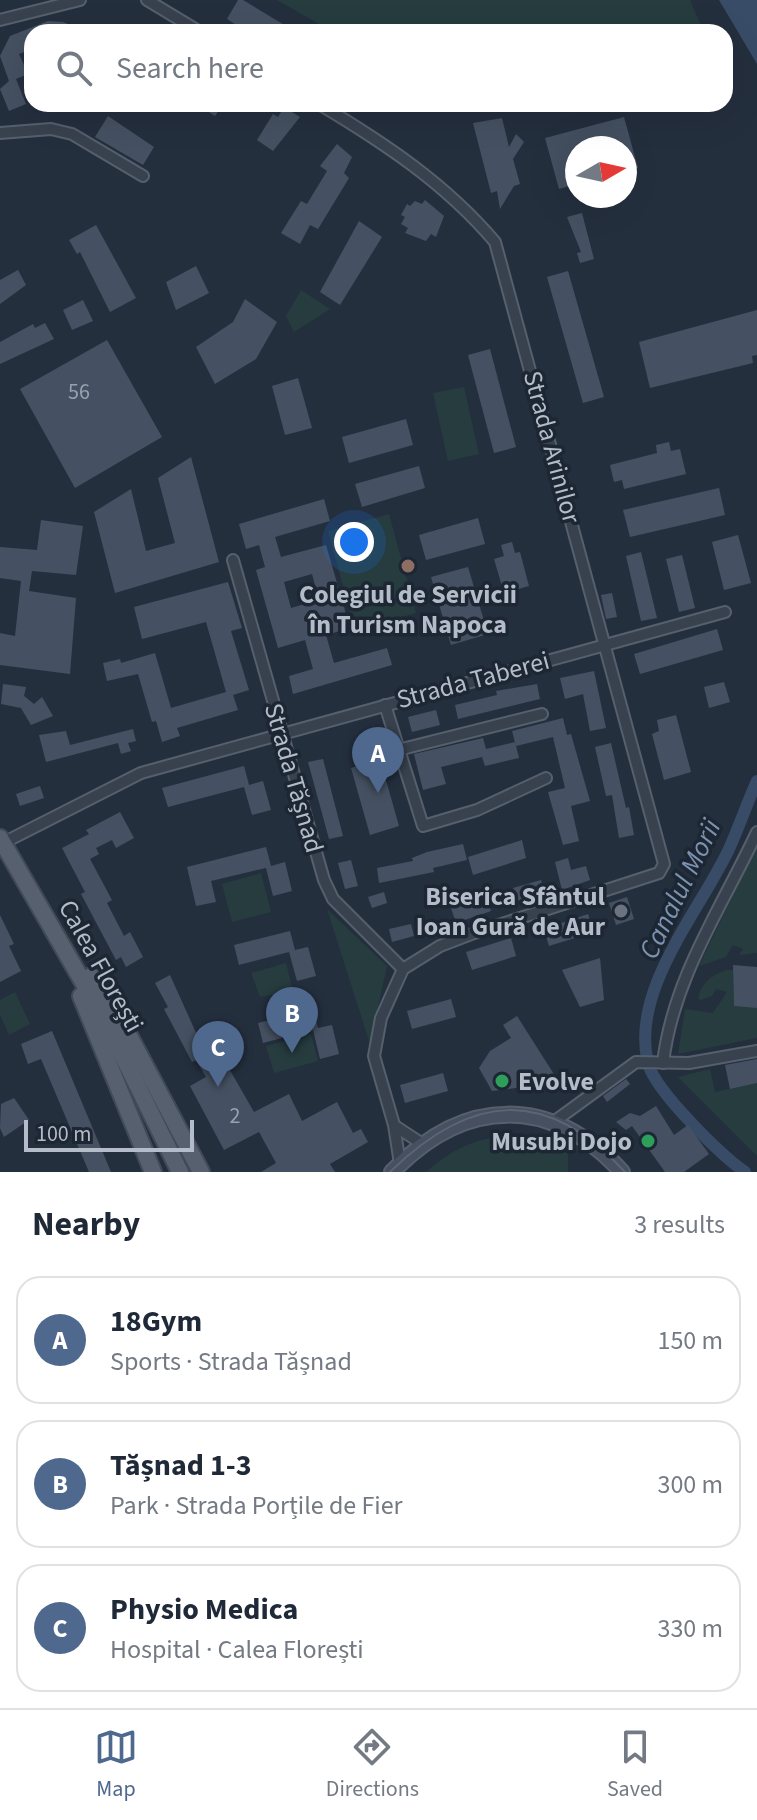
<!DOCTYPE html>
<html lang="en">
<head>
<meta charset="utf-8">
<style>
	body { margin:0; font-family:"Source Sans 3",sans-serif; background:#f6f6f7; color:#1f2937 }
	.compass { position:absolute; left:565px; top:136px; width:72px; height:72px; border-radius:50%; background:#fff; box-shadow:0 8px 32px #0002; rotate:81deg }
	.scale { position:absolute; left:24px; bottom:20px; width:170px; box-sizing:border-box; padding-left:8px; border:4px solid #b4bcc9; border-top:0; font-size:22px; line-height:28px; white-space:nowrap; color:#b4bcc9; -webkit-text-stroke:6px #1d2633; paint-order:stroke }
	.you { position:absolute; left:354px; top:542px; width:28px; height:28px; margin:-20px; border:6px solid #fff; border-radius:50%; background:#1a73e8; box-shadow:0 0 0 12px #1a73e833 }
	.badge { display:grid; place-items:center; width:52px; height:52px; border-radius:50%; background:#4f688e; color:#fff; font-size:26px; font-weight:700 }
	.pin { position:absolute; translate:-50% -66px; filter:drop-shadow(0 2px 4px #0008) }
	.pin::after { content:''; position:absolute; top:42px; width:28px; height:24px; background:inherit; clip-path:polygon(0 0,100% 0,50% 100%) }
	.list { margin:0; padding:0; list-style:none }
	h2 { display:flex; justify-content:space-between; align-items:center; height:104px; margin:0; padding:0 32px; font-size:34px }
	h2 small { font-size:26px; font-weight:400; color:#747a83 }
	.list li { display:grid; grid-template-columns:52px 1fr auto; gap:24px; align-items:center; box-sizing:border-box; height:128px; margin:0 16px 16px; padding:0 16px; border:2px solid #e0e1e3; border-radius:24px }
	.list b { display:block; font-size:30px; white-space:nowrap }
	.list p { margin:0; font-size:26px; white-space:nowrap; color:#747a83 }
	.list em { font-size:26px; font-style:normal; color:#747a83 }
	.icon { flex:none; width:44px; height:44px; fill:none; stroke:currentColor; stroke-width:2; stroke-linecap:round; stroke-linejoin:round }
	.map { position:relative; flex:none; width:757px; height:1172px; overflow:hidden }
	.search { position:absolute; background:#fff; box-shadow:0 8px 32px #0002; left:24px; right:24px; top:24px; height:88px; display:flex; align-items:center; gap:20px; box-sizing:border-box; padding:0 28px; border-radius:24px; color:#747a83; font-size:30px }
	.sheet { height:536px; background:#fff }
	nav { display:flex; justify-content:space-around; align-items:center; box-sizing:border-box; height:112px; border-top:2px solid #e0e1e3; background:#fff; font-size:22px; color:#747a83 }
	nav a { display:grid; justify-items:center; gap:4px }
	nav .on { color:#4f688e }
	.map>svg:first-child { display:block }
	.green { fill:#263c3f }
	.water { fill:#394c67 }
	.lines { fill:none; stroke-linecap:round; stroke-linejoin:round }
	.canal { stroke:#394c67; stroke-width:12 }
	.building { fill:#455162; fill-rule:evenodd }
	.street-casing { stroke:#565f6c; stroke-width:14 }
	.secondary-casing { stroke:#565f6c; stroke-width:18 }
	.primary-casing { stroke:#414a57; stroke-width:20 }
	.street { stroke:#38414e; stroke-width:10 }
	.secondary { stroke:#465061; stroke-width:14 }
	.primary { stroke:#56606e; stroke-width:16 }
	.tram { stroke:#5a6575; stroke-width:2 }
	.education-dot { fill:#8d6e63; stroke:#1d2633; stroke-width:3 }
	.worship-dot { fill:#6b7280; stroke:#1d2633; stroke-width:3 }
	.leisure-dot { fill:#2e9e5b; stroke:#1d2633; stroke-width:3 }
	.labels { text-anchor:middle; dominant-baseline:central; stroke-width:7; stroke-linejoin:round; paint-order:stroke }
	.number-label { font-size:22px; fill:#98a1af }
	.street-label { font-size:26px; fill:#b4bcc9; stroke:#1d2633 }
	.poi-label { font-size:26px; font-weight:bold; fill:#b4bcc9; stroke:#1d2633; text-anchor:end }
	.water-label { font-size:28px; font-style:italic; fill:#7c92b1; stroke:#1d2633 }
</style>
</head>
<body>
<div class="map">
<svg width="757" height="1172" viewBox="0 0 757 1172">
	<rect width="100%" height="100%" fill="#242f3e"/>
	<g class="green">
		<polygon points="277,0 690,0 704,32 333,32"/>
		<polygon points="301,290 330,309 294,332 286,316"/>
		<polygon points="464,387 479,454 448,461 433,393"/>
		<polygon points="389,514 416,613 355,630 328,531"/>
		<polygon points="757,845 757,953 739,955 743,949 733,945 726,957 699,966"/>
		<polygon points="261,873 271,912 232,922 222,884"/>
		<polygon points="327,909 387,966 370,1044"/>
		<polygon points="286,963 293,991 260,997 251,973"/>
		<path d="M726,970H733L734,1006L757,1007V1038L678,1054L685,1009L713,1013L727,992L716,989L712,996L701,1000L698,999C702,982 711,976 726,970Z"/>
		<polygon points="15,992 30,1024 9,1035 0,1015 0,1000"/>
		<polygon points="311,1034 318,1061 274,1073 266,1046"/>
		<polygon points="710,1069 715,1092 757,1083 757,1156 678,1077"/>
		<path d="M521,1134L568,1152V1172H426C455,1146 483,1136 521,1134Z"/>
	</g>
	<polygon class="water" points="719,0 757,0 757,64"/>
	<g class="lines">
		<path class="canal" d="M745,1172C721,1155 655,1091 648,1063C630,990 700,911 729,849C739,827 747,803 757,781"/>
	</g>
	<g class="building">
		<polygon points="238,0 243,0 296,32 247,32 227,19"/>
		<polygon points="48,21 63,22 87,32 32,32 32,49 19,54 28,74 16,79 26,104 9,111 0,89 9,81 0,56 10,36"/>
		<polygon points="196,104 223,104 215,116"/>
		<polygon points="284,107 300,117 273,151 257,140 273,114 278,117"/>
		<polygon points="108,116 154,147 143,165 95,137"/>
		<polygon points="624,117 638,168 625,171 625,148 577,148 577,184 559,189 545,138"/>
		<polygon points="502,118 509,147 516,134 524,142 513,159 520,184 514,186 500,209 497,191 491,193 473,123"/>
		<polygon points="337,144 352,157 344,173 349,178 318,229 310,225 300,244 281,233 301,201 307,204 327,171 320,166"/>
		<polygon points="425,200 444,216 436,237 431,234 426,241 405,233 408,228 401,224 405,217 401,215 407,204 410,206 415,201 422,204"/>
		<polygon points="582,213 594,259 580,263 577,253 581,252 567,217"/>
		<polygon points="359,221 382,237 340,305 320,292"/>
		<polygon points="96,225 136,298 110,312 80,252 77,254 69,240"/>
		<polygon points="196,266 209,293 176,310 166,282"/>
		<polygon points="18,270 26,285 0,304 0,280"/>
		<polygon points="568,271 604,397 583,403 547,277"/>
		<polygon points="245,299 277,322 256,359 215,384 196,347 233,322"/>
		<polygon points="83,300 93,321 72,330 63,310"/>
		<polygon points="757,310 757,355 752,356 753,363 650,388 639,342"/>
		<polygon points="45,323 54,339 0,364 0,342 33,324 35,328"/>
		<polygon points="107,340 162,437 75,488 20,389"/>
		<polygon points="490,349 516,447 494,453 468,355"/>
		<polygon points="298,378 312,428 285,435 272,386"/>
		<polygon points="406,419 413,445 349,463 342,437"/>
		<polygon points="669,442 671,451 680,449 686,474 624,489 622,480 614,482 610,465 657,453 656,445"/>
		<polygon points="191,457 219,562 115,593 94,512 131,489 146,551 175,543 158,478"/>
		<polygon points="419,466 425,488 362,507 355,484"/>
		<polygon points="719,488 725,515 630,537 623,510"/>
		<path d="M324,499L330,521L275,537L281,557L326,545L350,628L326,635L334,663L387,648L392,665L293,694L289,676L313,669L305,640L278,648L256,570L265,567L259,545L246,549L239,524ZM312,574L319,600L291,608L284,582Z"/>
		<polygon points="478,518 485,544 426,560 419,535"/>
		<polygon points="41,520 83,526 76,575 32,571 29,591 76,598 70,674 0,665 0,633 15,636 21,581 0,578 0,547 37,550"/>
		<polygon points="738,535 751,583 724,590 712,542"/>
		<polygon points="512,542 515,553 520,552 529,586 504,593 494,559 504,556 501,545"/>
		<polygon points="641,552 657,618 641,621 626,556"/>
		<polygon points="682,555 695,608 679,612 666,559"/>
		<polygon points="468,567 488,634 451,645 431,577"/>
		<polygon points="228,582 242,628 231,631 249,690 233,695 238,710 177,728 180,736 162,742 156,721 152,722 138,674 107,681 103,663 120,659 121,663 155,653 171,708 226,692 206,622 142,639 134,607"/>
		<polygon points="612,593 617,617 606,619 601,595"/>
		<polygon points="717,629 723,650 640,674 634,654"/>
		<polygon points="594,671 606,728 590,731 583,694 565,699 560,678"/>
		<polygon points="724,682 730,702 709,708 704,687"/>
		<polygon points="3,684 26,687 24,696 34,704 42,697 53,716 31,725 21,708 1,704"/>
		<polygon points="537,684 540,699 458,719 455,705 497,695 496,691"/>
		<polygon points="436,710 440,725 412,732 408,717"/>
		<polygon points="676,715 691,772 664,780 652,734 659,731 657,720"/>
		<polygon points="563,718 567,735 571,734 590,801 571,806 579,841 563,845 548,792 565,788 553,737 516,746 512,731"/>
		<polygon points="133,729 136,741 128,743 131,751 121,754 118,743 46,762 39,735 66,731 70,745"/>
		<polygon points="483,738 486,749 515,742 519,758 485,766 482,757 441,767 446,784 423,790 414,754"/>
		<polygon points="611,743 626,808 629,807 634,835 619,838 612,795 606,796 595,747"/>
		<polygon points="323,759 343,836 329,839 308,762"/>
		<polygon points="380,759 399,826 370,835 351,768"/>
		<polygon points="244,766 249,785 263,781 271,810 252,815 244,787 168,807 162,788"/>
		<polygon points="40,786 44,798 20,806 16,794"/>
		<polygon points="120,812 134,838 116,848 112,840 96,848 99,854 90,859 112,900 107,903 124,936 130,932 143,957 126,967 121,957 116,960 81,894 85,892 62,848 89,834 86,830"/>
		<polygon points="522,840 526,858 473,875 468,857"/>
		<polygon points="463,844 467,860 433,868 434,872 379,883 377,868 413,861 412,858 427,852"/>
		<polygon points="266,847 271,866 285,862 292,891 273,896 266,868 211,881 216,902 196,906 187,867"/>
		<polygon points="568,858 571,870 586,866 590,880 562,890 555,862"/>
		<polygon points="351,860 358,886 345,889 338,863"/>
		<polygon points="541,880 544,893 517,901 513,888"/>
		<polygon points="384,892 387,903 372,908 368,897"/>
		<polygon points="487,897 491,911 456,923 451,908"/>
		<polygon points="627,897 634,919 616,925 609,903"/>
		<polygon points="588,914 594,932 549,946 544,929"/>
		<polygon points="0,915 14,944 9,946 21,971 0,982"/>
		<polygon points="411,924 414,936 392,942 389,929"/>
		<polygon points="290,931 295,950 308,947 316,976 297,981 289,952 239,965 234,945"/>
		<polygon points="511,938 516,956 472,970 466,952"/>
		<polygon points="600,958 604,1000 580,1007 562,970"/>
		<polygon points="733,965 757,967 757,1008 734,1006"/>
		<polygon points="170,975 197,1035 202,1033 221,1069 227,1065 254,1112 289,1094 302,1121 337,1102 353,1133 361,1129 368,1142 330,1164 335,1172 261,1172 276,1163 259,1132 224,1150 190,1086 206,1077 196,1060 192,1062 164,1009 168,1007 155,983"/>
		<polygon points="451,999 456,1017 412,1029 407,1011"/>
		<polygon points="313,1009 318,1028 332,1025 339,1054 320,1059 313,1030 263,1043 258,1023"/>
		<polygon points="517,1016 557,1079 543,1088 535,1074 516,1088 492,1091 479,1068 490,1051 511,1038 503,1025"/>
		<polygon points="52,1031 111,1172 89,1172 41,1059 28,1064 21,1044"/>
		<polygon points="757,1059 757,1083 730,1089 725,1065"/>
		<polygon points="443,1073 448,1091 405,1103 400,1085"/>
		<polygon points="626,1079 630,1084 607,1102 603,1096"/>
		<polygon points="14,1098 29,1120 4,1137 0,1128 1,1104"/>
		<polygon points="656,1106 674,1135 688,1125 709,1154 684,1172 665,1172 632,1126 626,1130 616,1122 630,1113 640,1116"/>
	</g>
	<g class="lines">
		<defs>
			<g id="street">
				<polyline points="147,0 200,32"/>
				<polyline points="0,20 80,0"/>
				<path d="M319,104C384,143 445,183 495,242L664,864L659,873L474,933L440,946L403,969L381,1018L374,1056L394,1125L400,1164"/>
				<polyline points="0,133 51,129 72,134 143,176"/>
				<polyline points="233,560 324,880 333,899 403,969"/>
				<polyline points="385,705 423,826 477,810 546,778"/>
				<polyline points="398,750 542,714"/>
				<polyline points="3,843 141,773 725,612"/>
				<path d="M663,1063C673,978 722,907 757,832"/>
				<polyline points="555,1121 636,1062 689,1063 757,1051"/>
				<polyline points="395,1126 424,1145"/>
			</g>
			<path id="secondary" d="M392,1172C465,1096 551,1095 622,1172"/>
			<g id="primary">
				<polyline points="0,838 106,1022 180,1172"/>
				<polyline points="91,976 115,1009 201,1172"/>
				<polyline points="81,996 153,1172"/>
			</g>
		</defs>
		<use href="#street" class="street-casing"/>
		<use href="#secondary" class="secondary-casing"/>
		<use href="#primary" class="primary-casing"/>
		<use href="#street" class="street"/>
		<use href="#secondary" class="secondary"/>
		<use href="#primary" class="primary"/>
		<path class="tram" d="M390,1172C471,1093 546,1086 625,1172"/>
	</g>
	<circle class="education-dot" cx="408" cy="566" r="8"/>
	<circle class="worship-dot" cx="621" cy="911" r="8"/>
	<g class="leisure-dot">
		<circle cx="502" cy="1081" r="8"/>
		<circle cx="648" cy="1141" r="8"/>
	</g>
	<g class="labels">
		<g class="number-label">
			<text x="79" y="392">56</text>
			<text x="235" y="1116">2</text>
		</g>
		<g class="street-label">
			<text transform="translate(552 447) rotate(75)">Strada Arinilor</text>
			<text transform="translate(473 680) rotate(-15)">Strada Taberei</text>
			<text transform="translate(294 778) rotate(74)">Strada Tășnad</text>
			<text transform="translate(101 966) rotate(61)">Calea Florești</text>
		</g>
		<g class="poi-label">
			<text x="408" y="594" text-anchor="middle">Colegiul de Servicii<tspan x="408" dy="30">în Turism Napoca</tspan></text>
			<text x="605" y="896">Biserica Sfântul<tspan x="605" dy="30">Ioan Gură de Aur</tspan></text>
			<text x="518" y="1081" text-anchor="start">Evolve</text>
			<text x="632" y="1141">Musubi Dojo</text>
		</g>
		<g class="water-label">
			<text transform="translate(680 889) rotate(-64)">Canalul Morii</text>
		</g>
	</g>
</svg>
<svg class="compass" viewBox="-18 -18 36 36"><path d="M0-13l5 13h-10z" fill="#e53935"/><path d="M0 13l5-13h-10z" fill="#747a83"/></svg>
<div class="scale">100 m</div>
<div class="you"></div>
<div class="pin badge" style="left:378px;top:793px">A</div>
<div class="pin badge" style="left:292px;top:1053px">B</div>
<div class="pin badge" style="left:218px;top:1087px">C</div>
<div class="search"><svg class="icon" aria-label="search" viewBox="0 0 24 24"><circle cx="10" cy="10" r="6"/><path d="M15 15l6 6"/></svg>Search here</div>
</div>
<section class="sheet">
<h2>Nearby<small>3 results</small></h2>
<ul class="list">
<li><span class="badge">A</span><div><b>18Gym</b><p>Sports · Strada Tășnad</p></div><em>150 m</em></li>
<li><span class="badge">B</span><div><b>Tășnad 1-3</b><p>Park · Strada Porțile de Fier</p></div><em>300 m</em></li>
<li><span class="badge">C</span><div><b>Physio Medica</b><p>Hospital · Calea Florești</p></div><em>330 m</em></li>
</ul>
</section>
<nav>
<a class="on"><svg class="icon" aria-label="map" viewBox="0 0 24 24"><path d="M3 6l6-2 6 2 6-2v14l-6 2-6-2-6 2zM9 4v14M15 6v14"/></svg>Map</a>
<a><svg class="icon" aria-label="directions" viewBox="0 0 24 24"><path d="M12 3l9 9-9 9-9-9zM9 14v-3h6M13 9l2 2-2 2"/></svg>Directions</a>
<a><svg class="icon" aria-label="saved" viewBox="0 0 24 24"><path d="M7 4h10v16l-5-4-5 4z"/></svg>Saved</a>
</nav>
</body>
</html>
